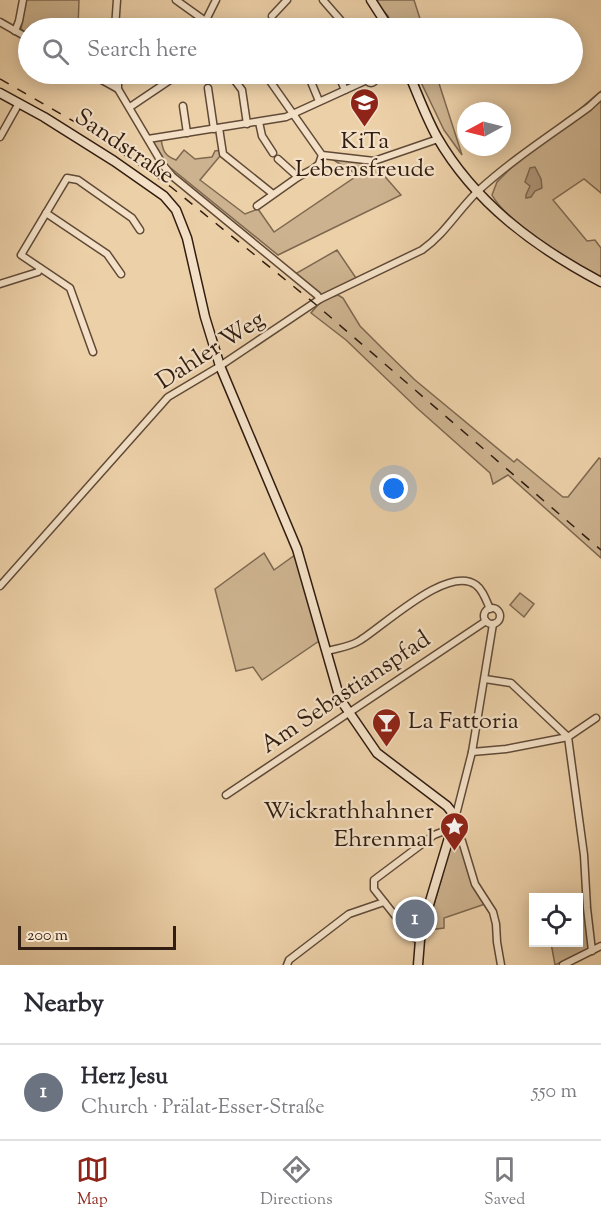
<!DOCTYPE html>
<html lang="en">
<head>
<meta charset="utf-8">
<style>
	body { margin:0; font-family:"Sorts Mill Goudy",serif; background:#f7f7f7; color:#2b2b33 }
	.controls { position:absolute; right:18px; bottom:18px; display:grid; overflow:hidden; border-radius:0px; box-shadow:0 3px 15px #0003 }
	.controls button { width:54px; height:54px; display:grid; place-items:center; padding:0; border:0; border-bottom:2px solid #e1e1e2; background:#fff; color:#2b2b33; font:30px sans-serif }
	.compass { position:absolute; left:457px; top:102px; width:54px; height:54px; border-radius:50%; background:#fff; box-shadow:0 3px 15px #0003; rotate:263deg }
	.scale { position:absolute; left:18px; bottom:15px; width:158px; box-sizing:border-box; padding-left:6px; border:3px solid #311d11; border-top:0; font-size:16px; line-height:21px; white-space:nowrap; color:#311d11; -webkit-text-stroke:4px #f3e0c6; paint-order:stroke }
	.you { position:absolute; left:394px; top:489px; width:21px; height:21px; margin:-15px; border:4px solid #fff; border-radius:50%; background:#1a73e8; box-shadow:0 0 0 9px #1a73e833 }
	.badge { display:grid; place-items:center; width:39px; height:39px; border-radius:50%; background:#8f2418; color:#fff; font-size:20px; font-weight:700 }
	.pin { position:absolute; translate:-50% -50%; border:3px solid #fff; box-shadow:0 2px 6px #0006 }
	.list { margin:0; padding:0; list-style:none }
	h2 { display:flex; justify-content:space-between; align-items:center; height:78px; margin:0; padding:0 24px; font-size:26px }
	h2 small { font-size:20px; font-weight:400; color:#7c7c81 }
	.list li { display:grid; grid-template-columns:39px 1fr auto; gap:18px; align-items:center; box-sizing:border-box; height:96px; padding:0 24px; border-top:2px solid #e1e1e2 }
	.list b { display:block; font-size:22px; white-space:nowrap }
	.list p { margin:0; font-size:20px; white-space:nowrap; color:#7c7c81 }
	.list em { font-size:20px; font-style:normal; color:#7c7c81 }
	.icon { flex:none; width:33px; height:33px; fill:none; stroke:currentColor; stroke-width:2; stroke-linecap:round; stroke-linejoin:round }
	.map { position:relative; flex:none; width:601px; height:965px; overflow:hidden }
	.search { position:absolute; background:#fff; box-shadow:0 3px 15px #0003; left:18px; right:18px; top:18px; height:66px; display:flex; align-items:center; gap:15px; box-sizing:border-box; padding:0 21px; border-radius:33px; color:#7c7c81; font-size:22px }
	.sheet { height:174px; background:#fff }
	nav { display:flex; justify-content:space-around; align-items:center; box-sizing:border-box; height:84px; border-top:2px solid #e1e1e2; background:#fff; font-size:16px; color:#7c7c81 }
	nav a { display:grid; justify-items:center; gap:3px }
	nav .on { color:#8f2418 }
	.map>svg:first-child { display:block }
	.green { fill:#ccb28e; stroke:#7e6850; stroke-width:1.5 }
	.water { fill:#ac9375; stroke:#7b644d; stroke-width:1.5 }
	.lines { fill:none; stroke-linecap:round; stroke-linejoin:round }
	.street-casing { stroke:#604a37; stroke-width:9 }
	.secondary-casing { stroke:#311d11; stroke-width:11 }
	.street { stroke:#f3e0c6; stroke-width:6 }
	.secondary { stroke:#f3e0c6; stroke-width:8 }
	.rail { stroke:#311d11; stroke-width:1.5; stroke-dasharray:10 10; stroke-linecap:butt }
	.labels { text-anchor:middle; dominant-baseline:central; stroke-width:4.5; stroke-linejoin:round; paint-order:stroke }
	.poi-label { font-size:24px; fill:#311d11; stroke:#f3e0c6 }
	.street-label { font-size:24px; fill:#311d11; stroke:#f3e0c6 }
</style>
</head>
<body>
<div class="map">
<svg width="601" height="965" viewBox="0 0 601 965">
	<rect width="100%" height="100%" fill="#ecd0a8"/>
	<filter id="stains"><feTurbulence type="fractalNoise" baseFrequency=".00333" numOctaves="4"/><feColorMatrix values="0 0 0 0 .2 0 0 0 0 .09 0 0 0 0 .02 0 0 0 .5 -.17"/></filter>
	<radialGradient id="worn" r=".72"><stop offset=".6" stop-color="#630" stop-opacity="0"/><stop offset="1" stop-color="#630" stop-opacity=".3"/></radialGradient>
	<g class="green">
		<polygon points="26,0 79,0 78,28 28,28 28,34 21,29"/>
		<polygon points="374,0 414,0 423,28 394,28 388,16"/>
		<polygon points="417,74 436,74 462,155 444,130"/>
		<path d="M601,91V193L584,179L553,200L587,241L595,240L601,248V279C573,262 507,223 492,195L497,182L512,167Z"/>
		<path d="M161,139C163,150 164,156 176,160L184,150L195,159L212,157L215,151L221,150L222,155L220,156L200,180L245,214L258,209L274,232L358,175L332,159L374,164L401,195L278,255L167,165L152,140Z"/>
		<polygon points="337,250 356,278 322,296 295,274"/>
		<polygon points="338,295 343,298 360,326 384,350 415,380 514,462 517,459 563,497 568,497 599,458 601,459 601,558 508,475 493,484 490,473 418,409 346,340 311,313 322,300"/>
		<polygon points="264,553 274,570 295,555 319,641 262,680 253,667 236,671 215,589"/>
		<polygon points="520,593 534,604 524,617 510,605"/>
		<polygon points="456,844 460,846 472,883 485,904 444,918 444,928 427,930 450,847"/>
		<polygon points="585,908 589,948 555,965 551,943 578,942 579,912"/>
	</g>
	<polygon class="water" points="535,167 541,179 542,188 535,191 531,197 526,198 526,195 530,186 525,182 530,168"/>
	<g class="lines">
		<defs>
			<g id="street">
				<polyline points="176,0 215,28"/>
				<polyline points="323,0 343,23 341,28"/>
				<polyline points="272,16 287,0"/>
				<polyline points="0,22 28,38"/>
				<polyline points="205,22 216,0"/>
				<polyline points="115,28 117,0"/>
				<polyline points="15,31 19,21 23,0"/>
				<polyline points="91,74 118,89"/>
				<polyline points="118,74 118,89 163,165 172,176 317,295 320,299"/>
				<polyline points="230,74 242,90 247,124"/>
				<polyline points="265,74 322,155 374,161 438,139"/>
				<polyline points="338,74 345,90"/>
				<circle cx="371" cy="79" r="4"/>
				<polyline points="309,77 319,101"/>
				<polyline points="208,88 214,129"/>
				<polyline points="183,106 187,133"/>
				<polyline points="130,107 179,74"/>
				<polyline points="259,122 262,136 273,153"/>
				<polyline points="219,128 223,154 273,194"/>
				<polyline points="0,137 19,103"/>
				<polyline points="148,139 286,117 367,80"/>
				<polyline points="278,159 298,177"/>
				<polyline points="257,206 298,177 313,169 319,164 322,155"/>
				<polyline points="46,213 107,254 121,274"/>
				<polyline points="0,284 38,272 40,268"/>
				<polyline points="93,352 70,288 21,255 67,178 78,180 132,218 140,230"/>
				<path d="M0,586L168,397L220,366L320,299L422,250C445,234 458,210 479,190C513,159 552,134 589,107L601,96"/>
				<circle cx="492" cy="616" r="8"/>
				<path d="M328,651C338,648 349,647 359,641C384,626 448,564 476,585C483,590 486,600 490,609"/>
				<polyline points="485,679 511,683 568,737 584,855 587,908 592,951"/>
				<polyline points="472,752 506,749 568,737 596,718"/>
				<polyline points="226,795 486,621"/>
				<polyline points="453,814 457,811 472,752 493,624"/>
				<polyline points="450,836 462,841 475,884 493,912 496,924 497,942 501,965"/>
				<polyline points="420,940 412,937 374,889 374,880 434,835 452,828"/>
				<polyline points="287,965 289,960 349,914 384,902"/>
				<polyline points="563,965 601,946"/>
			</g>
			<g id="secondary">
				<polyline points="371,0 389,28"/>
				<path d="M409,74C418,95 426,117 437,137C475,203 535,247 601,282"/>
				<polyline points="0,93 44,117 114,161 164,196 176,210 187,238 205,317 220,366 297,549 340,699 377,753 447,806 451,811 454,821 428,908 420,940 418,965"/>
			</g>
		</defs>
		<use href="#street" class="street-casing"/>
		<use href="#secondary" class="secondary-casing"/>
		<use href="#street" class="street"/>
		<use href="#secondary" class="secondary"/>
		<polyline class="rail" points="0,79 82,126 171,187 314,303 601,550"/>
	</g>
	<defs>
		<symbol id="school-pin" viewBox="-11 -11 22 30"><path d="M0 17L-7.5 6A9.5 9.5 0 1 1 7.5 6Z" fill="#8f2418" stroke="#f3e0c6"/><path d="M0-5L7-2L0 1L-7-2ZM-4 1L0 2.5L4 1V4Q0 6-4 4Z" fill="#fff"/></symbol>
		<symbol id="bar-pin" viewBox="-11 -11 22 30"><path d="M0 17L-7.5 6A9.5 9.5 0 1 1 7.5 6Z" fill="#8f2418" stroke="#f3e0c6"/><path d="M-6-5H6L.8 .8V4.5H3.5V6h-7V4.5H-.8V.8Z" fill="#fff"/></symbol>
		<symbol id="sight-pin" viewBox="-11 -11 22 30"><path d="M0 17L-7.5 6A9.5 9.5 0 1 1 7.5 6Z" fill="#8f2418" stroke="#f3e0c6"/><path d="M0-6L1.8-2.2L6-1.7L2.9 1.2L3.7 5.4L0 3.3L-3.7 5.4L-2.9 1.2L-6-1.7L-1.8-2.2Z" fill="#fff"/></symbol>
	</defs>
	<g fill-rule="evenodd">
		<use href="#school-pin" x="348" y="86" width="33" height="45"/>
		<use href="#bar-pin" x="370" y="706" width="33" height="45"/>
		<use href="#sight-pin" x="438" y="810" width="33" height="45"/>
	</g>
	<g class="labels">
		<g class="poi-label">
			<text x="365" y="142">KiTa<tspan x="365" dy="28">Lebensfreude</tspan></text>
			<text x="408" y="722" text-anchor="start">La Fattoria</text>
			<text x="434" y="812" text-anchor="end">Wickrathhahner<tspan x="434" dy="28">Ehrenmal</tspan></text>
		</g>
		<g class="street-label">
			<text transform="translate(124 147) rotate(34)">Sandstraße</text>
			<text transform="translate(211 351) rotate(-33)">Dahler Weg</text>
			<text transform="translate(346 693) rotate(-34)">Am Sebastianspfad</text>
		</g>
	</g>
	<rect width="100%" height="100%" filter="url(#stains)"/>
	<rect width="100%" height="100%" fill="url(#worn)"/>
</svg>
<div class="controls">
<button><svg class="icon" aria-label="locate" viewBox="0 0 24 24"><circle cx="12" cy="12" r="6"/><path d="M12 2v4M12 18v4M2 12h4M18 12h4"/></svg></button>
</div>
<svg class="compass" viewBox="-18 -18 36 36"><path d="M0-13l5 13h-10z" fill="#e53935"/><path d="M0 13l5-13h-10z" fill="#7c7c81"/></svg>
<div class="scale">200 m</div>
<div class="you"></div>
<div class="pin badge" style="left:415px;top:919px;background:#6b7280">1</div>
<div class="search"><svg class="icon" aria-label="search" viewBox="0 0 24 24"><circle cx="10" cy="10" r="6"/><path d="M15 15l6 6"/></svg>Search here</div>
</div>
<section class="sheet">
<h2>Nearby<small></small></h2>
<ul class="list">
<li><span class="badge" style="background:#6b7280">1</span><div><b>Herz Jesu</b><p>Church · Prälat-Esser-Straße</p></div><em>550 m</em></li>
</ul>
</section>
<nav>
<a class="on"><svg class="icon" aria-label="map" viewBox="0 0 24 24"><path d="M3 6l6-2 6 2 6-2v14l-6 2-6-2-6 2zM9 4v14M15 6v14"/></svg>Map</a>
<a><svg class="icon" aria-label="directions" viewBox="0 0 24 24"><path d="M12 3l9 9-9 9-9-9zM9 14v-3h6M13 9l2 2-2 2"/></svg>Directions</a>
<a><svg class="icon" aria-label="saved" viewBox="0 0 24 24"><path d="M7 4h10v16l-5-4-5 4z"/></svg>Saved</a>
</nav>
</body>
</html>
